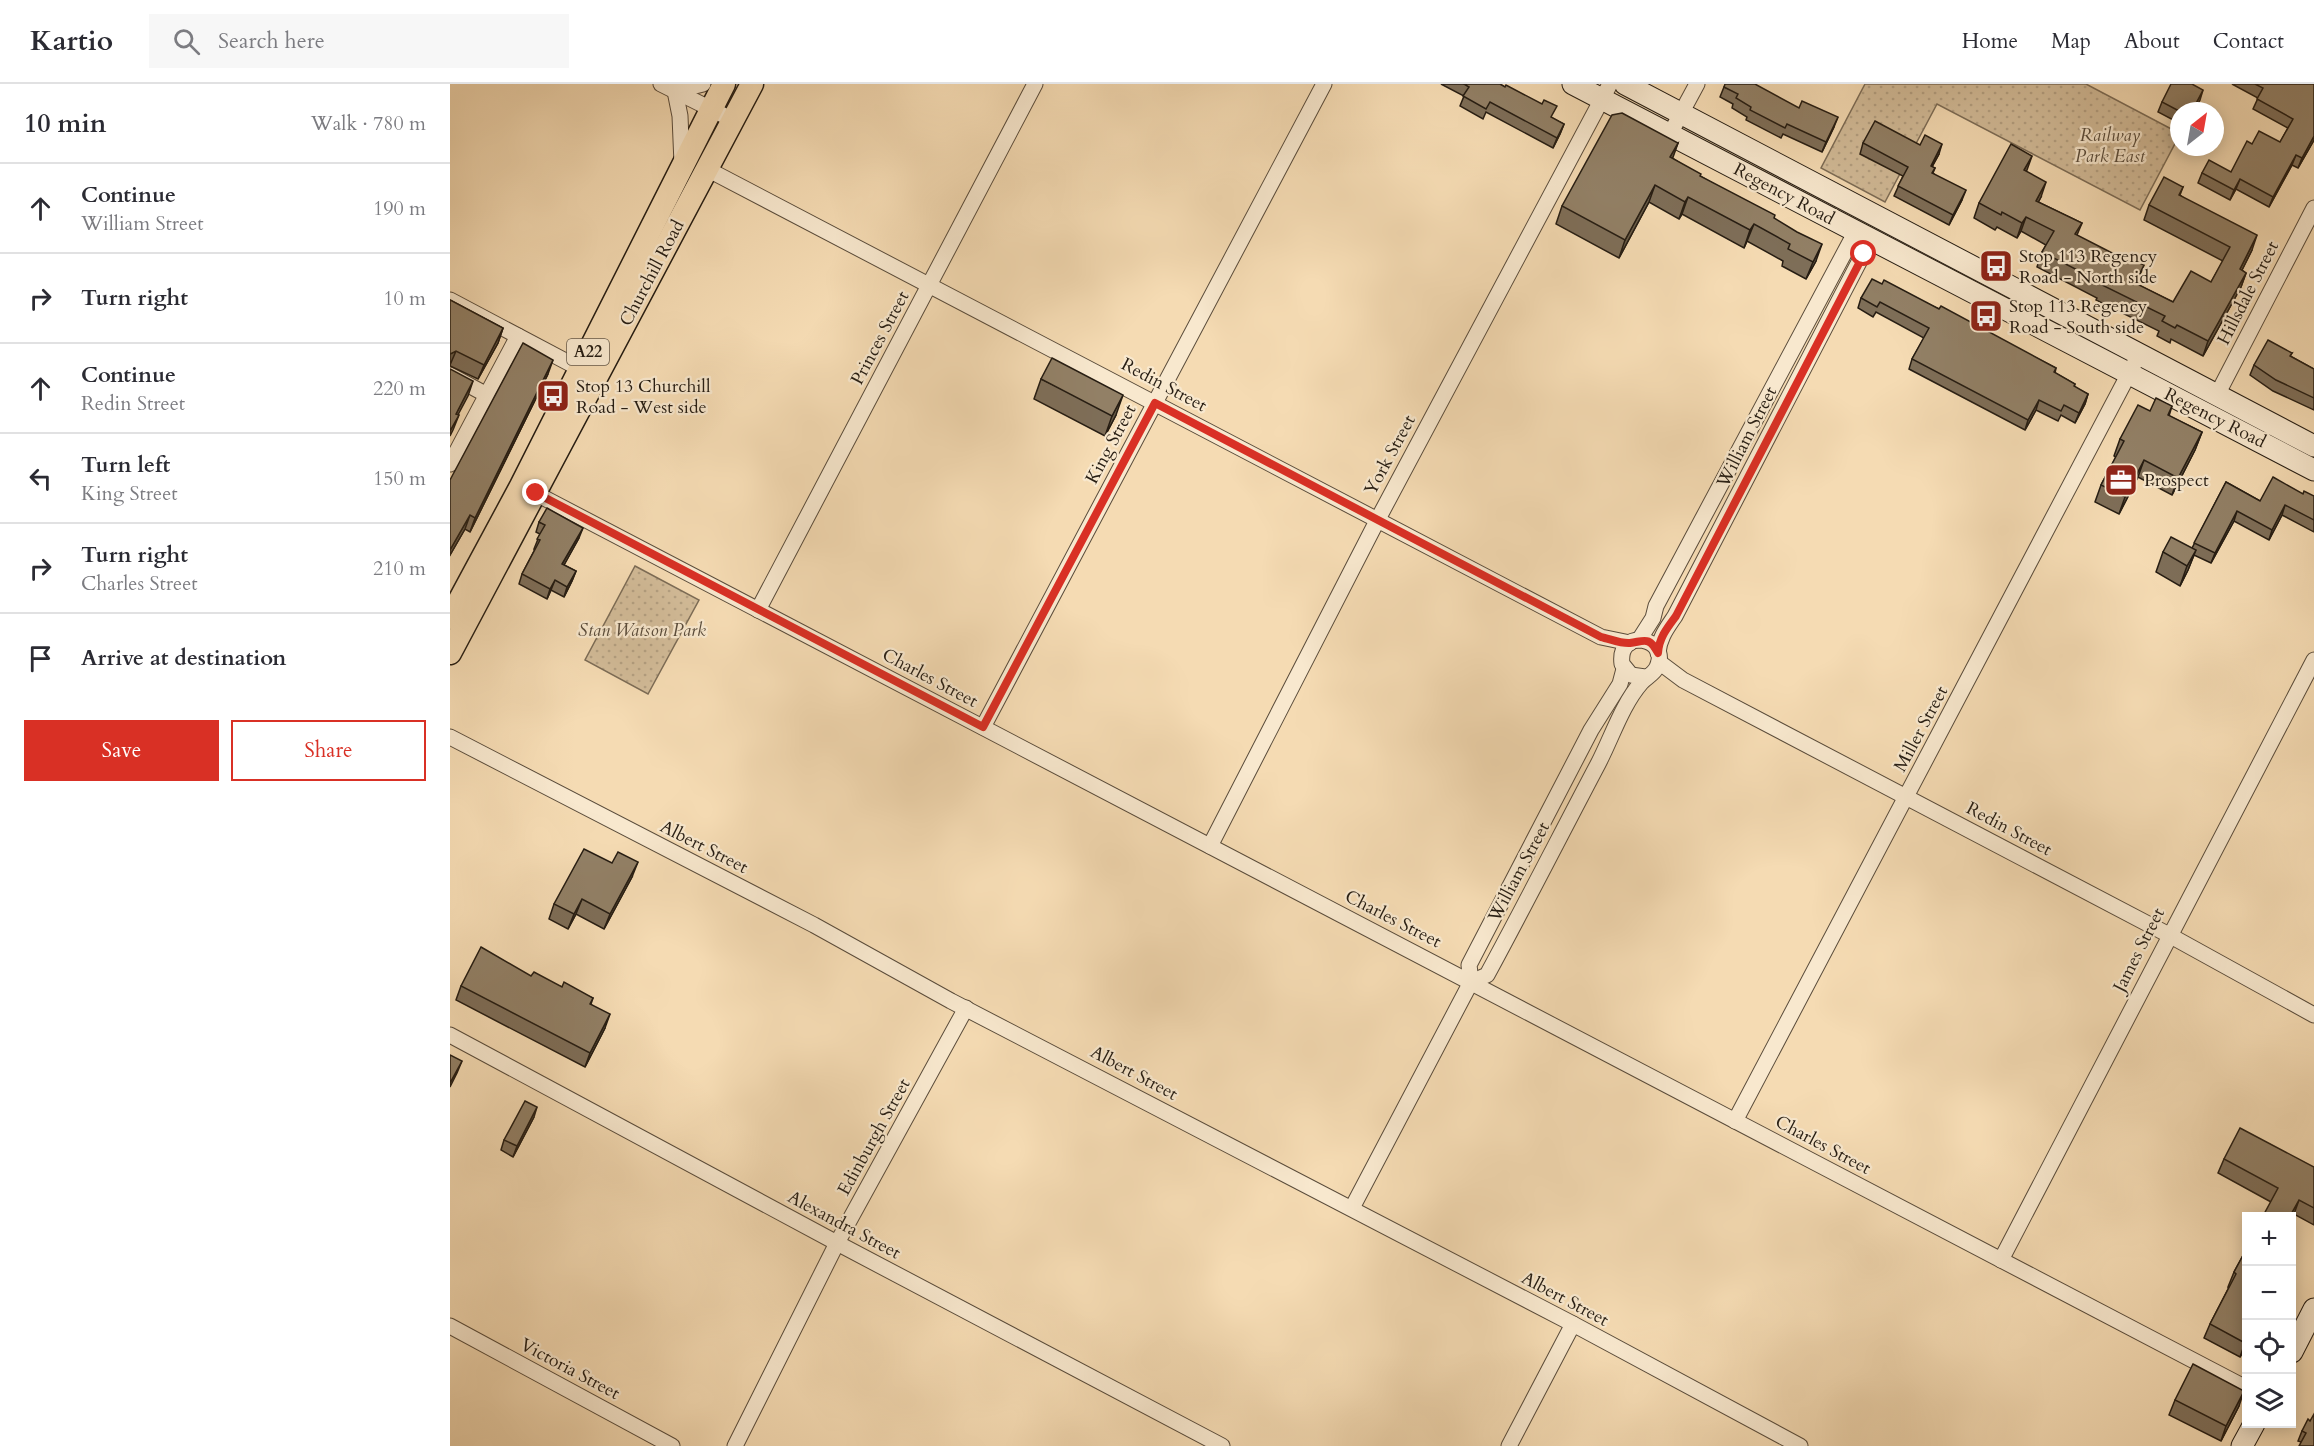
<!DOCTYPE html>
<html lang="en">
<head>
<meta charset="utf-8">
<style>
	body { margin:0; font-family:Cardo,serif; background:#f7f7f7; color:#2b2b33 }
	.controls { position:absolute; right:18px; bottom:18px; display:grid; overflow:hidden; border-radius:0px; box-shadow:0 3px 15px #0003 }
	.controls button { width:54px; height:54px; display:grid; place-items:center; padding:0; border:0; border-bottom:2px solid #e1e1e2; background:#fff; color:#2b2b33; font:30px sans-serif }
	.compass { position:absolute; left:1720px; top:18px; width:54px; height:54px; border-radius:50%; background:#fff; box-shadow:0 3px 15px #0003; rotate:31deg }
	.stop { position:absolute; width:18px; height:18px; margin:-14px; border:4px solid #d93025; border-radius:50%; background:#fff }
	.stop.end { background:#d93025; border-color:#fff; box-shadow:0 2px 6px #0008 }
	.list { margin:0; padding:0; list-style:none }
	h2 { display:flex; justify-content:space-between; align-items:center; height:78px; margin:0; padding:0 24px; font-size:26px }
	h2 small { font-size:20px; font-weight:400; color:#7c7c81 }
	.list li { display:grid; grid-template-columns:39px 1fr auto; gap:18px; align-items:center; box-sizing:border-box; height:90px; padding:0 24px; border-top:2px solid #e1e1e2 }
	.list b { display:block; font-size:22px; white-space:nowrap }
	.list p { margin:0; font-size:20px; white-space:nowrap; color:#7c7c81 }
	.list em { font-size:20px; font-style:normal; color:#7c7c81 }
	.actions { display:flex; gap:12px; padding:18px 24px }
	.actions a { flex:1; padding:14px 0; border:2px solid #d93025; border-radius:0px; text-align:center; font-size:21px; color:#d93025 }
	.actions .main { background:#d93025; color:#fff }
	.icon { flex:none; width:33px; height:33px; fill:none; stroke:currentColor; stroke-width:2; stroke-linecap:round; stroke-linejoin:round }
	.map { position:relative; flex:none; width:1864px; height:1362px; overflow:hidden }
	header { display:flex; align-items:center; gap:36px; box-sizing:border-box; height:84px; padding:0 30px; background:#fff; border-bottom:2px solid #e1e1e2 }
	header strong { font-size:28px }
	nav { display:flex; gap:33px; margin-inline-start:auto; font-size:21px }
	.search { width:420px; height:54px; background:#f7f7f7; display:flex; align-items:center; gap:15px; box-sizing:border-box; padding:0 21px; border-radius:0px; color:#7c7c81; font-size:22px }
	main { display:flex }
	aside { flex:1; background:#fff }
	.map>svg:first-child { display:block }
	.park { fill:url(#park-dots); stroke:#7c6c56; stroke-width:1.5 }
	.lines { fill:none; stroke-linecap:round; stroke-linejoin:round }
	.minor-casing { stroke:#5a4c3b; stroke-width:17 }
	.secondary-casing { stroke:#261d13; stroke-width:23 }
	.primary-casing { stroke:#261d13; stroke-width:25 }
	.minor { stroke:#f8e8ce; stroke-width:15 }
	.secondary { stroke:#f8e8ce; stroke-width:21 }
	.primary { stroke:#f5dbb3; stroke-width:22 }
	.wall { fill:#7e6e58; stroke:#261d13; stroke-width:1.5 }
	.shaded-wall { fill:#665a47; stroke:#261d13; stroke-width:1.5 }
	.building { fill:#928066; stroke:#261d13; stroke-width:1.5 }
	.route { stroke:#d93025; stroke-width:8 }
	.labels { text-anchor:middle; dominant-baseline:central; stroke-width:4.5; stroke-linejoin:round; paint-order:stroke }
	.shield { fill:#f8e8ce; stroke:#655a4b; stroke-width:1.5 }
	.shield-label { font-size:16px; font-weight:bold; fill:#261d13 }
	.park-label { font-size:18px; font-style:italic; fill:#5a4c3b; stroke:#f8e8ce }
	.street-label { font-size:18px; fill:#261d13; stroke:#f8e8ce }
	.poi-label { font-size:18px; fill:#261d13; stroke:#f8e8ce; text-anchor:start }
</style>
</head>
<body>
<header>
<strong>Kartio</strong>
<div class="search"><svg class="icon" aria-label="search" viewBox="0 0 24 24"><circle cx="10" cy="10" r="6"/><path d="M15 15l6 6"/></svg>Search here</div>
<nav><a>Home</a><a>Map</a><a>About</a><a>Contact</a></nav>
</header>
<main>
<aside>
<h2>10 min<small>Walk · 780 m</small></h2>
<ul class="list">
<li><svg class="icon" aria-label="ahead" viewBox="0 0 24 24"><path d="M12 20V5M6 11l6-6 6 6"/></svg><div><b>Continue</b><p>William Street</p></div><em>190 m</em></li>
<li><svg class="icon" aria-label="right" viewBox="0 0 24 24"><path d="M7 20v-9h11M14 6l5 5-5 5"/></svg><div><b>Turn right</b></div><em>10 m</em></li>
<li><svg class="icon" aria-label="ahead" viewBox="0 0 24 24"><path d="M12 20V5M6 11l6-6 6 6"/></svg><div><b>Continue</b><p>Redin Street</p></div><em>220 m</em></li>
<li><svg class="icon" aria-label="left" viewBox="0 0 24 24"><path d="M17 20v-9H6M10 6l-5 5 5 5"/></svg><div><b>Turn left</b><p>King Street</p></div><em>150 m</em></li>
<li><svg class="icon" aria-label="right" viewBox="0 0 24 24"><path d="M7 20v-9h11M14 6l5 5-5 5"/></svg><div><b>Turn right</b><p>Charles Street</p></div><em>210 m</em></li>
<li><svg class="icon" aria-label="arrive" viewBox="0 0 24 24"><path d="M6 21V4h12l-3 4 3 4H6"/></svg><div><b>Arrive at destination</b></div></li>
</ul>
<div class="actions"><a class="main">Save</a><a>Share</a></div>
</aside>
<div class="map">
<svg width="1864" height="1362" viewBox="0 0 1864 1362">
	<defs>
		<pattern id="park-dots" width="8" height="8" patternUnits="userSpaceOnUse" patternTransform="scale(1.5)"><rect width="8" height="8" fill="#d2bb98"/><path d="M2 2h.1M6 6h.1" fill="none" stroke="#b4a082" stroke-width="1.8" stroke-linecap="round"/></pattern>
	</defs>
	<rect width="100%" height="100%" fill="#f5dbb3"/>
	<filter id="stains"><feTurbulence type="fractalNoise" baseFrequency=".00333" numOctaves="4"/><feColorMatrix values="0 0 0 0 .2 0 0 0 0 .09 0 0 0 0 .02 0 0 0 .5 -.17"/></filter>
	<radialGradient id="worn" r=".72"><stop offset=".6" stop-color="#630" stop-opacity="0"/><stop offset="1" stop-color="#630" stop-opacity=".3"/></radialGradient>
	<g class="park">
		<polygon points="1415,0 1636,0 1729,49 1729,52 1690,126 1487,20 1435,118 1371,84"/>
		<polygon points="185,482 249,516 198,610 135,576"/>
	</g>
	<g class="lines">
		<defs>
			<g id="minor">
				<polyline points="211,0 283,36"/>
				<polyline points="1220,50 1247,0"/>
				<polyline points="232,80 230,32 225,7 253,0"/>
				<polyline points="257,85 1151,553 1180,559"/>
				<polyline points="0,216 136,288"/>
				<polyline points="0,291 37,311"/>
				<polyline points="1767,311 1864,124"/>
				<polyline points="0,380 68,252"/>
				<polyline points="77,405 1796,1304"/>
				<polyline points="308,526 585,0"/>
				<polyline points="1189,556 1203,534 1206,522 1406,147"/>
				<path d="M1208,569C1209,554 1217,544 1225,532L1421,155"/>
				<polyline points="1209,578 1233,596 1719,851 1864,931"/>
				<polyline points="533,643 874,0"/>
				<polyline points="0,653 364,841 501,917 1123,1240 1350,1362"/>
				<polyline points="760,762 928,435 1160,0"/>
				<path d="M1021,898L1037,891C1075,821 1111,750 1148,680C1162,653 1172,621 1191,599C1196,593 1204,590 1207,583C1221,554 1167,542 1172,580L1181,591L1195,593"/>
				<polyline points="0,951 387,1159 772,1362"/>
				<polyline points="1285,1037 1684,280"/>
				<polyline points="902,1124 1021,898 1019,881 1141,646 1170,600 1174,585"/>
				<polyline points="1551,1176 1864,576"/>
				<polyline points="0,1242 222,1362"/>
				<polyline points="285,1362 387,1159 516,924"/>
				<polyline points="1059,1362 1123,1240"/>
			</g>
			<g id="secondary">
				<polyline points="1123,0 1864,386"/>
				<polyline points="1175,0 1864,362"/>
				<polyline points="1842,1268 1864,1225"/>
				<polyline points="1792,1362 1804,1340"/>
			</g>
			<g id="primary">
				<polyline points="0,534 71,402 274,0"/>
				<polyline points="0,569 302,0"/>
			</g>
		</defs>
		<use href="#minor" class="minor-casing"/>
		<use href="#secondary" class="secondary-casing"/>
		<use href="#primary" class="primary-casing"/>
		<use href="#minor" class="minor"/>
		<use href="#secondary" class="secondary"/>
		<use href="#primary" class="primary"/>
	</g>
	<g class="wall">
		<polygon points="991,0 1050,0 1102,34 1114,40 1110,50 1103,64 1036,28 1033,35 1010,22 1014,12"/>
		<polygon points="1782,0 1864,0 1864,56 1848,84 1842,81 1819,123 1786,105 1780,116 1748,99 1752,89 1781,88 1802,60 1830,58 1838,44 1803,25 1808,14"/>
		<polygon points="1274,3 1384,43 1372,68 1333,50 1331,54 1296,36 1297,33 1282,24 1283,20 1270,13"/>
		<polygon points="1750,16 1729,27 1729,39 1708,28 1712,18"/>
		<polygon points="1228,59 1222,74 1250,92 1324,135 1366,177 1356,195 1332,182 1333,177 1297,157 1294,164 1232,130 1229,135 1199,118 1169,174 1106,140 1112,122"/>
		<polygon points="1413,59 1489,70 1482,83 1485,84 1483,89 1512,116 1499,141 1444,112 1453,92 1410,70"/>
		<polygon points="1733,103 1730,111 1802,166 1792,186 1796,189 1791,203 1753,272 1721,255 1720,259 1707,252 1709,247 1646,216 1647,214 1587,183 1592,168 1596,161 1571,147 1567,154 1547,143 1545,146 1524,134 1529,119 1591,113 1588,118 1632,139 1627,151 1688,196 1686,200 1723,218 1761,198 1773,177 1694,136 1699,121"/>
		<polygon points="1432,200 1489,225 1606,284 1605,289 1625,300 1624,303 1638,310 1635,320 1625,339 1611,331 1608,337 1586,326 1575,346 1459,285 1462,275 1474,254 1426,228 1423,233 1408,224 1411,214"/>
		<polygon points="0,216 53,244 48,259 28,295 0,282"/>
		<polygon points="1842,269 1840,272 1864,285 1864,326 1823,307 1800,291 1804,281"/>
		<polygon points="98,290 20,448 15,445 0,471 0,396"/>
		<polygon points="591,295 666,331 655,352 584,315"/>
		<polygon points="1722,322 1719,332 1752,348 1745,366 1722,411 1688,393 1669,430 1645,418 1651,401 1666,373 1664,372 1670,355 1700,327"/>
		<polygon points="1776,398 1810,417 1853,410 1864,412 1864,448 1832,431 1819,456 1784,437 1761,479 1744,471 1738,486 1730,502 1706,488 1713,468 1742,464"/>
		<polygon points="89,438 129,454 114,481 126,487 122,497 114,513 101,506 97,515 69,500 72,490 85,465 84,465 90,450 86,448"/>
		<polygon points="182,793 154,845 126,830 118,845 99,835 104,820"/>
		<polygon points="81,892 143,914 141,920 155,944 135,983 6,916 11,902"/>
		<polygon points="84,1033 63,1073 51,1066 54,1056"/>
		<polygon points="1774,1075 1864,1083 1864,1141 1844,1130 1842,1135 1842,1132 1821,1118 1768,1089"/>
		<polygon points="1797,1164 1797,1261 1790,1273 1754,1254 1760,1240 1779,1203 1778,1203 1784,1188"/>
		<polygon points="1725,1316 1789,1322 1771,1357 1719,1331"/>
		<polygon points="1860,1337 1864,1362 1848,1357 1852,1347"/>
	</g>
	<g class="shaded-wall">
		<polygon points="1753,6 1750,16 1744,27 1742,27"/>
		<polygon points="1388,33 1384,43 1372,68 1376,58"/>
		<polygon points="1114,40 1110,50 1103,64 1107,54"/>
		<polygon points="1864,52 1864,56 1848,84 1852,74"/>
		<polygon points="1228,59 1222,76 1220,73"/>
		<polygon points="1492,60 1489,70 1477,92 1481,82"/>
		<polygon points="1846,71 1842,81 1819,123 1823,113"/>
		<polygon points="1582,72 1577,86 1569,101 1574,86"/>
		<polygon points="1790,95 1786,105 1780,116 1784,106"/>
		<polygon points="1596,98 1591,113 1581,132 1586,117"/>
		<polygon points="1205,101 1199,118 1169,174 1175,156"/>
		<polygon points="1516,106 1512,116 1499,141 1503,131"/>
		<polygon points="1238,113 1232,130 1229,135 1235,118"/>
		<polygon points="1576,133 1571,147 1567,154 1572,139"/>
		<polygon points="1304,140 1297,157 1294,164 1300,146"/>
		<polygon points="1807,151 1802,166 1785,200 1790,185"/>
		<polygon points="1372,160 1366,177 1356,195 1363,178"/>
		<polygon points="1694,181 1688,196 1680,214 1685,199"/>
		<polygon points="1796,189 1791,203 1753,272 1758,257"/>
		<polygon points="53,244 48,259 28,295 34,281"/>
		<polygon points="6,267 0,281 0,282 0,270"/>
		<polygon points="103,276 98,290 20,448 25,434"/>
		<polygon points="23,297 18,312 1,344 6,330"/>
		<polygon points="1638,310 1635,320 1625,339 1629,329"/>
		<polygon points="673,311 666,331 655,352 662,332"/>
		<polygon points="1589,316 1586,326 1575,346 1578,336"/>
		<polygon points="9,331 3,346 0,352 0,347"/>
		<polygon points="1752,348 1745,366 1722,411 1728,394"/>
		<polygon points="1694,376 1688,393 1669,430 1675,413"/>
		<polygon points="1835,421 1832,431 1819,456 1822,446"/>
		<polygon points="1787,427 1784,437 1761,479 1765,469"/>
		<polygon points="20,431 15,445 0,471 0,466"/>
		<polygon points="133,444 129,454 109,490 112,480"/>
		<polygon points="1746,466 1738,486 1730,502 1737,482"/>
		<polygon points="126,487 122,497 114,513 117,503"/>
		<polygon points="105,496 101,506 97,515 100,505"/>
		<polygon points="188,778 182,793 154,845 160,830"/>
		<polygon points="132,815 126,830 118,845 124,830"/>
		<polygon points="160,930 155,944 135,983 140,969"/>
		<polygon points="12,977 7,989 0,1003 0,999"/>
		<polygon points="87,1023 84,1033 63,1073 67,1062"/>
		<polygon points="1849,1116 1844,1130 1842,1135 1842,1132 1840,1132"/>
		<polygon points="1797,1257 1797,1261 1790,1273 1795,1259"/>
		<polygon points="1794,1307 1789,1322 1771,1357 1776,1342"/>
	</g>
	<g class="building">
		<polygon points="1014,0 1050,0 1055,3 1056,1 1092,20 1094,16 1107,22 1101,33 1114,40 1107,54 1040,18 1036,25 1013,12 1019,3"/>
		<polygon points="1275,0 1305,0 1349,24 1352,17 1388,33 1376,58 1337,40 1335,44 1300,26 1301,23 1286,14 1288,10 1274,3"/>
		<polygon points="1721,0 1742,0 1753,6 1742,27 1729,27 1712,18"/>
		<polygon points="1805,0 1864,0 1864,52 1852,74 1846,71 1823,113 1790,95 1784,106 1752,89 1759,76 1781,88 1797,57 1802,60 1809,47 1830,58 1843,35 1807,15 1813,4"/>
		<polygon points="1172,29 1228,59 1220,73 1251,90 1250,92 1325,131 1324,134 1347,148 1372,160 1363,178 1338,165 1340,160 1304,140 1300,146 1238,113 1235,118 1205,101 1175,156 1112,122 1162,31"/>
		<polygon points="1425,37 1470,61 1475,51 1492,60 1481,82 1485,84 1482,89 1516,106 1503,131 1448,102 1458,83 1413,59"/>
		<polygon points="1561,60 1582,72 1574,86 1596,98 1586,117 1632,139 1625,150 1666,171 1668,169 1694,181 1685,199 1723,218 1741,187 1761,198 1780,163 1699,121 1714,93 1733,103 1729,111 1807,151 1790,185 1796,189 1758,257 1727,241 1725,244 1712,237 1715,232 1652,201 1653,199 1592,168 1604,147 1576,133 1572,139 1552,128 1551,131 1529,119"/>
		<polygon points="1422,195 1432,200 1434,196 1489,225 1491,222 1606,284 1604,288 1625,300 1624,302 1638,310 1629,329 1614,321 1611,327 1589,316 1578,336 1462,275 1479,244 1430,218 1427,223 1411,214"/>
		<polygon points="0,216 53,244 34,281 6,267 0,270"/>
		<polygon points="1818,256 1842,269 1840,272 1864,285 1864,314 1826,296 1804,281"/>
		<polygon points="73,259 103,276 25,434 20,431 0,466 0,396"/>
		<polygon points="602,274 673,311 662,332 591,295"/>
		<polygon points="0,285 23,297 6,330 9,331 0,347"/>
		<polygon points="1706,314 1722,322 1718,331 1752,348 1728,394 1694,376 1675,413 1651,401 1674,357 1670,355 1688,321 1700,327"/>
		<polygon points="1823,393 1853,410 1854,407 1864,412 1864,436 1835,421 1822,446 1787,427 1765,469 1744,459 1776,398 1810,417"/>
		<polygon points="97,424 133,444 112,480 126,487 117,503 105,496 100,505 72,490 90,456 87,455 95,441 89,438"/>
		<polygon points="1721,453 1746,466 1737,482 1713,468"/>
		<polygon points="134,765 162,779 168,768 188,778 160,830 132,815 124,830 104,820"/>
		<polygon points="31,863 81,892 84,888 112,903 114,898 143,914 140,920 160,930 140,969 11,902"/>
		<polygon points="0,971 12,977 0,999"/>
		<polygon points="75,1017 87,1023 67,1062 54,1056"/>
		<polygon points="1790,1044 1864,1083 1864,1124 1849,1116 1840,1132 1813,1132 1828,1104 1774,1075"/>
		<polygon points="1797,1164 1797,1257 1795,1259 1760,1240 1786,1190 1784,1188"/>
		<polygon points="1743,1280 1794,1307 1776,1342 1725,1316"/>
		<polygon points="1864,1330 1864,1362 1849,1362 1856,1349 1852,1347 1858,1335 1860,1337"/>
	</g>
	<g class="lines">
		<path class="route" d="M86,409L533,643L705,319L1151,553C1160,555 1172,560 1180,559C1195,557 1199,552 1208,569C1209,554 1217,544 1226,532L1414,170"/>
	</g>
	<defs>
		<symbol id="bus-square" viewBox="-11 -11 22 22"><rect x="-9" y="-9" width="18" height="18" rx="4" fill="#8f2418" stroke="#f8e8ce"/><path d="M-5-6H5V4H4V6H2V4H-2V6H-4V4H-5ZM-3.5-4V0h7V-4ZM-3.5 1.2v1.5H-2V1.2ZM2 1.2v1.5H3.5V1.2Z" fill="#fff"/></symbol>
		<symbol id="office-square" viewBox="-11 -11 22 22"><rect x="-9" y="-9" width="18" height="18" rx="4" fill="#8f2418" stroke="#f8e8ce"/><path d="M-6-3h4V-5.5h4V-3h4V5H-6ZM-1-4.5V-3h2v-1.5ZM-6 0V1H6V0Z" fill="#fff"/></symbol>
	</defs>
	<g fill-rule="evenodd">
		<use href="#bus-square" x="1527" y="163" width="38" height="38"/>
		<use href="#bus-square" x="1517" y="213" width="38" height="38"/>
		<use href="#bus-square" x="84" y="293" width="38" height="38"/>
		<use href="#office-square" x="1652" y="377" width="38" height="38"/>
	</g>
	<g class="labels">
		<rect class="shield" x="117" y="255" width="42" height="26" rx="4.5"/>
		<g class="shield-label">
			<text x="138" y="268">A22</text>
		</g>
		<g class="park-label">
			<text x="1660" y="51">Railway<tspan x="1660" dy="21">Park East</tspan></text>
			<text x="192" y="546">Stan Watson Park</text>
		</g>
		<g class="street-label">
			<text transform="translate(1334 110) rotate(28)">Regency Road</text>
			<text transform="translate(202 189) rotate(-62)">Churchill Road</text>
			<text transform="translate(1798 209) rotate(-63)">Hillsdale Street</text>
			<text transform="translate(430 254) rotate(-62)">Princes Street</text>
			<text transform="translate(714 301) rotate(28)">Redin Street</text>
			<text transform="translate(1765 334) rotate(27)">Regency Road</text>
			<text transform="translate(1297 353) rotate(-63)">William Street</text>
			<text transform="translate(661 360) rotate(-62)">King Street</text>
			<text transform="translate(940 371) rotate(-62)">York Street</text>
			<text transform="translate(480 594) rotate(28)">Charles Street</text>
			<text transform="translate(1471 645) rotate(-62)">Miller Street</text>
			<text transform="translate(1559 745) rotate(28)">Redin Street</text>
			<text transform="translate(254 763) rotate(27)">Albert Street</text>
			<text transform="translate(1069 788) rotate(-62)">William Street</text>
			<text transform="translate(943 835) rotate(27)">Charles Street</text>
			<text transform="translate(1689 866) rotate(-63)">James Street</text>
			<text transform="translate(684 989) rotate(28)">Albert Street</text>
			<text transform="translate(424 1053) rotate(-61)">Edinburgh Street</text>
			<text transform="translate(1373 1061) rotate(28)">Charles Street</text>
			<text transform="translate(394 1141) rotate(28)">Alexandra Street</text>
			<text transform="translate(1115 1215) rotate(28)">Albert Street</text>
			<text transform="translate(120 1285) rotate(28)">Victoria Street</text>
		</g>
		<g class="poi-label">
			<text x="1569" y="172">Stop 113 Regency<tspan x="1569" dy="21">Road - North side</tspan></text>
			<text x="1559" y="222">Stop 113 Regency<tspan x="1559" dy="21">Road - South side</tspan></text>
			<text x="126" y="302">Stop 13 Churchill<tspan x="126" dy="21">Road - West side</tspan></text>
			<text x="1694" y="396">Prospect</text>
		</g>
	</g>
	<rect width="100%" height="100%" filter="url(#stains)"/>
	<rect width="100%" height="100%" fill="url(#worn)"/>
</svg>
<div class="controls">
<button>+</button>
<button>−</button>
<button><svg class="icon" aria-label="locate" viewBox="0 0 24 24"><circle cx="12" cy="12" r="6"/><path d="M12 2v4M12 18v4M2 12h4M18 12h4"/></svg></button>
<button><svg class="icon" aria-label="layers" viewBox="0 0 24 24"><path d="M12 4l9 5-9 5-9-5zM3 14l9 5 9-5"/></svg></button>
</div>
<svg class="compass" viewBox="-18 -18 36 36"><path d="M0-13l5 13h-10z" fill="#e53935"/><path d="M0 13l5-13h-10z" fill="#7c7c81"/></svg>
<div class="stop" style="left:1414px;top:170px"></div>
<div class="stop end" style="left:86px;top:409px"></div>
</div>
</main>
</body>
</html>
